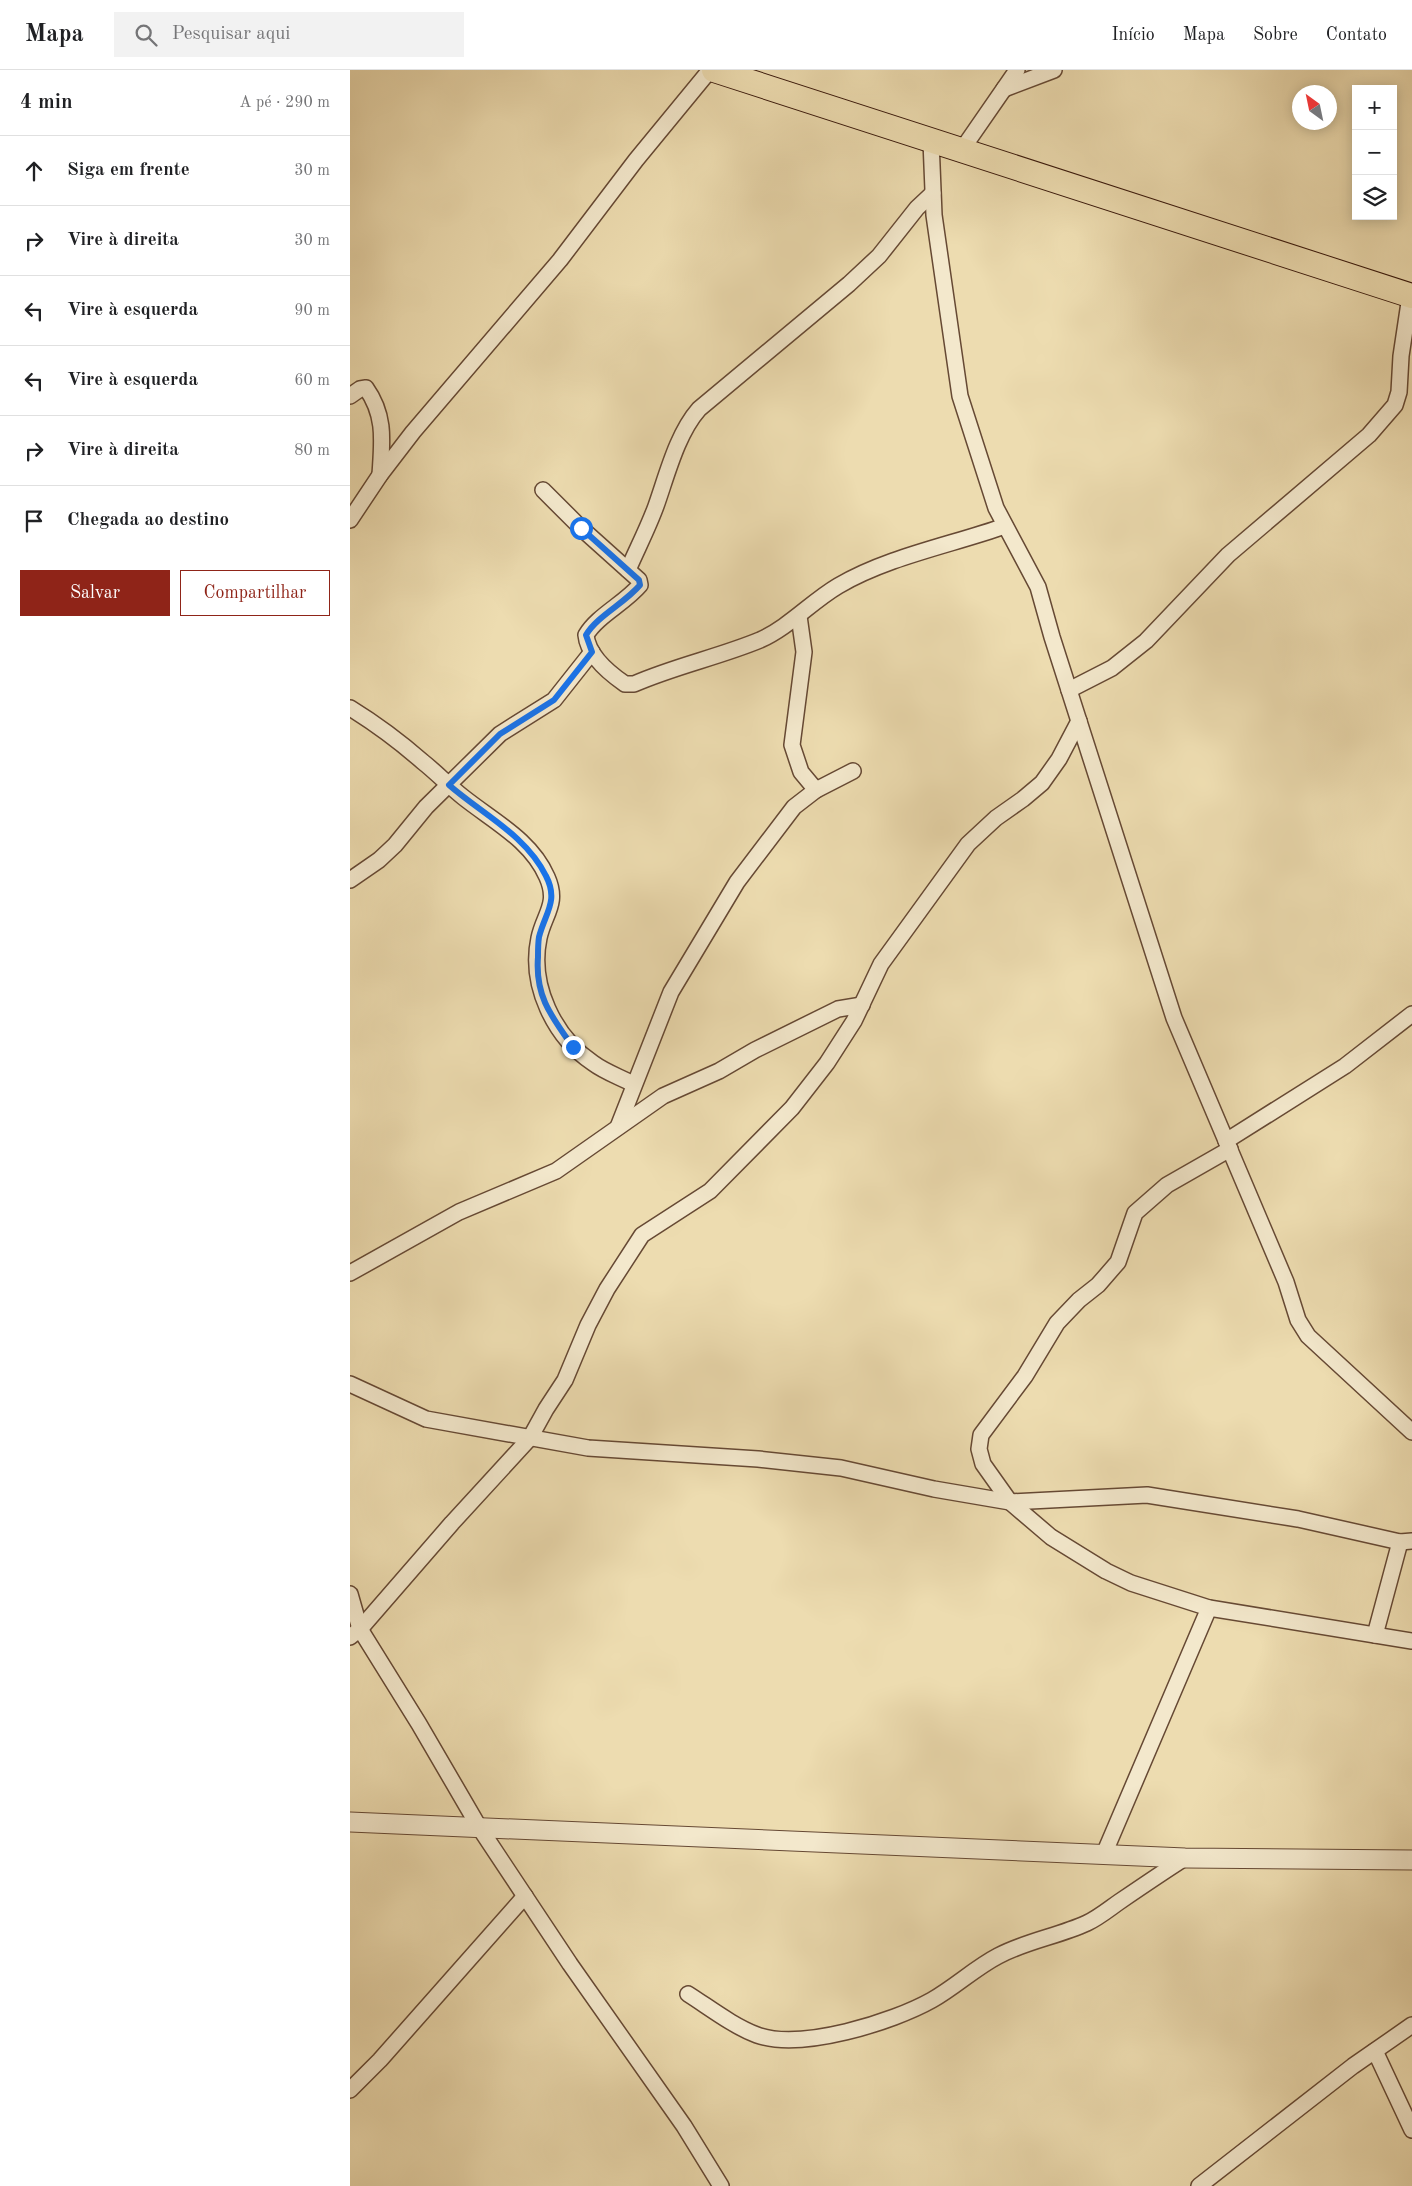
<!DOCTYPE html>
<html lang="pt">
<head>
<meta charset="utf-8">
<style>
	body { margin:0; font-family:"Old Standard TT",serif; background:#f2f2f2; color:#202124 }
	.controls { position:absolute; right:15px; top:15px; display:grid; overflow:hidden; border-radius:0px; box-shadow:0 2px 12px #0003 }
	.controls button { width:45px; height:45px; display:grid; place-items:center; padding:0; border:0; border-bottom:1px solid #e0e0e0; background:#fff; color:#202124; font:25px sans-serif }
	.compass { position:absolute; left:942px; top:15px; width:45px; height:45px; border-radius:50%; background:#fff; box-shadow:0 2px 12px #0003; rotate:327deg }
	.stop { position:absolute; width:15px; height:15px; margin:-11px; border:4px solid #1a73e8; border-radius:50%; background:#fff }
	.stop.end { background:#1a73e8; border-color:#fff; box-shadow:0 1px 5px #0008 }
	.list { margin:0; padding:0; list-style:none }
	h2 { display:flex; justify-content:space-between; align-items:center; height:65px; margin:0; padding:0 20px; font-size:21px }
	h2 small { font-size:16px; font-weight:400; color:#757577 }
	.list li { display:grid; grid-template-columns:32px 1fr auto; gap:15px; align-items:center; box-sizing:border-box; height:70px; padding:0 20px; border-top:1px solid #e0e0e0 }
	.list b { display:block; font-size:19px; white-space:nowrap }
	.list em { font-size:16px; font-style:normal; color:#757577 }
	.actions { display:flex; gap:10px; padding:15px 20px }
	.actions a { flex:1; padding:11px 0; border:1px solid #8f2418; border-radius:0px; text-align:center; font-size:18px; color:#8f2418 }
	.actions .main { background:#8f2418; color:#fff }
	.icon { flex:none; width:28px; height:28px; fill:none; stroke:currentColor; stroke-width:2; stroke-linecap:round; stroke-linejoin:round }
	.map { position:relative; flex:none; width:1062px; height:2116px; overflow:hidden }
	header { display:flex; align-items:center; gap:30px; box-sizing:border-box; height:70px; padding:0 25px; background:#fff; border-bottom:1px solid #e0e0e0 }
	header strong { font-size:24px }
	nav { display:flex; gap:28px; margin-inline-start:auto; font-size:18px }
	.search { width:350px; height:45px; background:#f2f2f2; display:flex; align-items:center; gap:12px; box-sizing:border-box; padding:0 18px; border-radius:0px; color:#757577; font-size:19px }
	main { display:flex }
	aside { flex:1; background:#fff }
	.map>svg:first-child { display:block }
	.lines { fill:none; stroke-linecap:round; stroke-linejoin:round }
	.minor-casing { stroke:#664934; stroke-width:18 }
	.tertiary-casing { stroke:#664934; stroke-width:21 }
	.trunk-casing { stroke:#39180b; stroke-width:26 }
	.minor { stroke:#f3e8cc; stroke-width:15 }
	.tertiary { stroke:#f3e8cc; stroke-width:19 }
	.trunk { stroke:#eddcb0; stroke-width:24 }
	.route { stroke:#1a73e8; stroke-width:6 }
</style>
</head>
<body>
<header>
<strong>Mapa</strong>
<div class="search"><svg class="icon" aria-label="search" viewBox="0 0 24 24"><circle cx="10" cy="10" r="6"/><path d="M15 15l6 6"/></svg>Pesquisar aqui</div>
<nav><a>Início</a><a>Mapa</a><a>Sobre</a><a>Contato</a></nav>
</header>
<main>
<aside>
<h2>4 min<small>A pé · 290 m</small></h2>
<ul class="list">
<li><svg class="icon" aria-label="ahead" viewBox="0 0 24 24"><path d="M12 20V5M6 11l6-6 6 6"/></svg><div><b>Siga em frente</b></div><em>30 m</em></li>
<li><svg class="icon" aria-label="right" viewBox="0 0 24 24"><path d="M7 20v-9h11M14 6l5 5-5 5"/></svg><div><b>Vire à direita</b></div><em>30 m</em></li>
<li><svg class="icon" aria-label="left" viewBox="0 0 24 24"><path d="M17 20v-9H6M10 6l-5 5 5 5"/></svg><div><b>Vire à esquerda</b></div><em>90 m</em></li>
<li><svg class="icon" aria-label="left" viewBox="0 0 24 24"><path d="M17 20v-9H6M10 6l-5 5 5 5"/></svg><div><b>Vire à esquerda</b></div><em>60 m</em></li>
<li><svg class="icon" aria-label="right" viewBox="0 0 24 24"><path d="M7 20v-9h11M14 6l5 5-5 5"/></svg><div><b>Vire à direita</b></div><em>80 m</em></li>
<li><svg class="icon" aria-label="arrive" viewBox="0 0 24 24"><path d="M6 21V4h12l-3 4 3 4H6"/></svg><div><b>Chegada ao destino</b></div></li>
</ul>
<div class="actions"><a class="main">Salvar</a><a>Compartilhar</a></div>
</aside>
<div class="map">
<svg width="1062" height="2116" viewBox="0 0 1062 2116">
	<rect width="100%" height="100%" fill="#eddcb0"/>
	<filter id="stains"><feTurbulence type="fractalNoise" baseFrequency=".004" numOctaves="4"/><feColorMatrix values="0 0 0 0 .2 0 0 0 0 .09 0 0 0 0 .02 0 0 0 .5 -.17"/></filter>
	<radialGradient id="worn" r=".72"><stop offset=".6" stop-color="#630" stop-opacity="0"/><stop offset="1" stop-color="#630" stop-opacity=".3"/></radialGradient>
	<g class="lines">
		<defs>
			<g id="minor">
				<polyline points="654,19 704,0"/>
				<polyline points="581,71 584,145 610,326 646,438 688,517 702,567 824,948 936,1212 948,1250 958,1266 1062,1362"/>
				<polyline points="611,81 667,0"/>
				<path d="M0,326L10,319L16,318C36,346 32,372 30,405"/>
				<path d="M193,420L231,458L289,510L290,515C275,533 247,546 236,565C238,586 259,603 275,614H284C325,596 369,587 410,570C439,557 461,532 488,516C537,487 601,475 655,456"/>
				<polyline points="0,450 30,405 63,362 210,190 286,90 360,0"/>
				<path d="M278,500C287,479 298,458 306,436C317,405 327,364 349,339L499,214L529,186L567,138L583,123"/>
				<polyline points="449,546 454,582 442,675 451,702 466,720"/>
				<polyline points="719,620 762,598 796,571 878,485 1019,365 1045,335 1049,322 1051,286 1060,226"/>
				<path d="M0,638C26,654 50,672 73,692C87,703 99,716 113,727C143,751 181,770 197,807C209,834 194,844 189,868C179,915 204,967 243,993C255,1002 270,1007 283,1014"/>
				<polyline points="0,810 29,790 45,775 76,737 150,664 204,630 242,582"/>
				<polyline points="268,1057 321,922 387,812 444,737 466,720 503,701"/>
				<polyline points="876,1071 995,996 1062,944"/>
				<polyline points="880,1079 817,1115 785,1143 768,1192 748,1215 729,1230 707,1253 675,1306 631,1365 629,1379 633,1394 660,1432 701,1467 756,1501 781,1513 859,1538 1062,1571"/>
				<polyline points="0,1203 109,1142 206,1101 313,1026 369,1001 405,980 488,939 512,935"/>
				<polyline points="0,1314 76,1349 238,1378 408,1389 491,1398 584,1419 660,1432 797,1425 948,1449 1050,1472 1062,1471"/>
				<polyline points="0,1524 10,1559 69,1654 129,1757 220,1894 334,2056 371,2116"/>
				<polyline points="1025,1565 1050,1472"/>
				<polyline points="0,1567 10,1559 102,1453 180,1368 196,1339 215,1310 238,1255 257,1219 292,1165 360,1121 442,1038 477,993 504,951 531,894 618,774 646,748 673,729 692,713 709,689 729,651"/>
				<polyline points="754,1784 859,1538"/>
				<path d="M338,1924C360,1938 383,1956 407,1965C451,1981 543,1952 582,1930C605,1917 625,1898 648,1886C676,1871 709,1866 737,1853C748,1848 759,1839 769,1832C791,1817 813,1802 835,1788"/>
				<polyline points="1025,1981 1062,2060"/>
				<polyline points="0,2020 30,1990 175,1826"/>
				<polyline points="849,2116 1003,1996 1062,1955"/>
			</g>
			<polyline id="tertiary" points="0,1752 835,1788 1062,1790"/>
			<polyline id="trunk" points="364,0 1062,226"/>
		</defs>
		<use href="#minor" class="minor-casing"/>
		<use href="#tertiary" class="tertiary-casing"/>
		<use href="#trunk" class="trunk-casing"/>
		<use href="#minor" class="minor"/>
		<use href="#tertiary" class="tertiary"/>
		<use href="#trunk" class="trunk"/>
	</g>
	<g class="lines">
		<path class="route" d="M223,977C201,946 185,926 188,887C188,880 188,873 189,867C195,843 209,831 196,806C176,765 132,744 99,715L150,664L204,630L242,582L236,565C247,546 275,533 290,515L289,510L231,458"/>
	</g>
	<rect width="100%" height="100%" filter="url(#stains)"/>
	<rect width="100%" height="100%" fill="url(#worn)"/>
</svg>
<div class="controls">
<button>+</button>
<button>−</button>
<button><svg class="icon" aria-label="layers" viewBox="0 0 24 24"><path d="M12 4l9 5-9 5-9-5zM3 14l9 5 9-5"/></svg></button>
</div>
<svg class="compass" viewBox="-18 -18 36 36"><path d="M0-13l5 13h-10z" fill="#e53935"/><path d="M0 13l5-13h-10z" fill="#757577"/></svg>
<div class="stop" style="left:231px;top:458px"></div>
<div class="stop end" style="left:223px;top:977px"></div>
</div>
</main>
</body>
</html>
